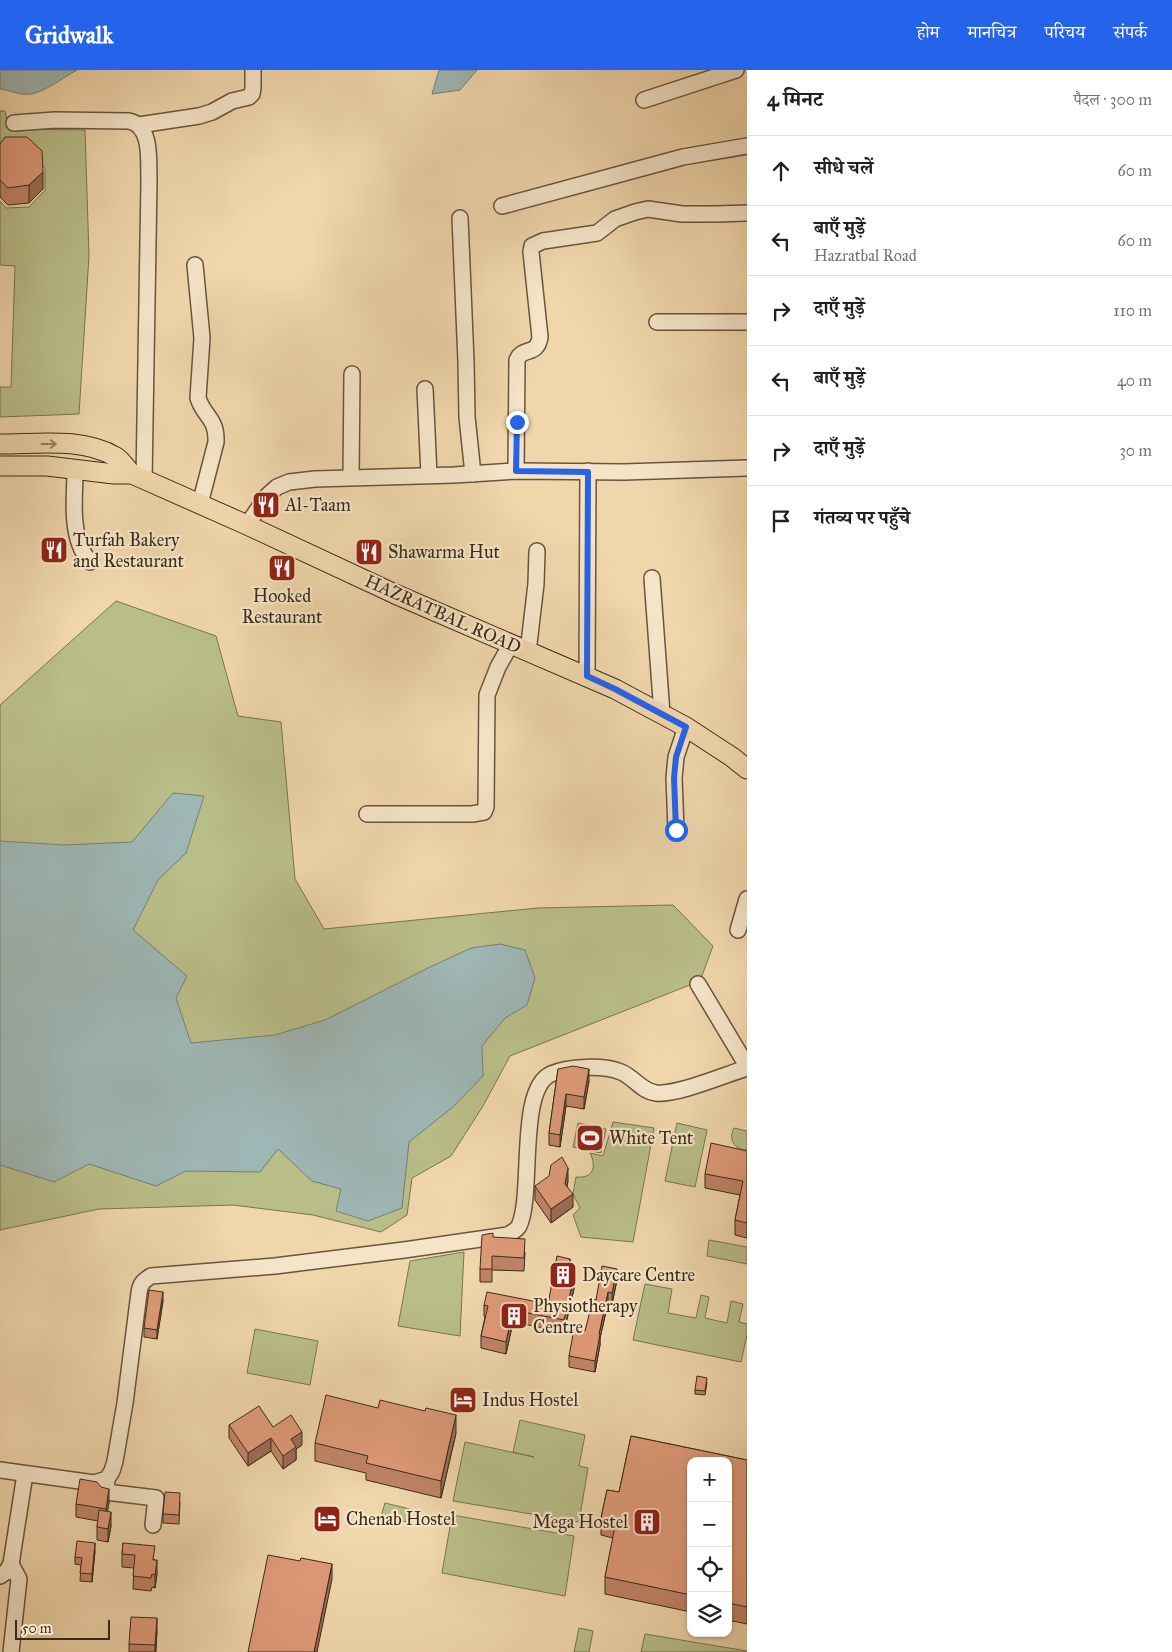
<!DOCTYPE html>
<html lang="hi">
<head>
<meta charset="utf-8">
<style>
	body { margin:0; font-family:"IM FELL Great Primer","Noto Serif Devanagari",serif; background:#f2f2f2; color:#202124 }
	.controls { position:absolute; right:15px; bottom:15px; display:grid; overflow:hidden; border-radius:10px; box-shadow:0 1px 4px #0004 }
	.controls button { width:45px; height:45px; display:grid; place-items:center; padding:0; border:0; border-bottom:1px solid #e0e0e0; background:#fff; color:#202124; font:25px sans-serif }
	.scale { position:absolute; left:15px; bottom:12px; width:95px; box-sizing:border-box; padding-left:5px; border:2px solid #3c2a18; border-top:0; font-size:14px; line-height:18px; white-space:nowrap; color:#3c2a18; -webkit-text-stroke:4px #f5e4c8; paint-order:stroke }
	.stop { position:absolute; width:15px; height:15px; margin:-11px; border:4px solid #2563eb; border-radius:50%; background:#fff }
	.stop.end { background:#2563eb; border-color:#fff; box-shadow:0 1px 5px #0008 }
	.list { margin:0; padding:0; list-style:none }
	h2 { display:flex; justify-content:space-between; align-items:center; height:65px; margin:0; padding:0 20px; font-size:21px }
	h2 small { font-size:16px; font-weight:400; color:#757577 }
	.list li { display:grid; grid-template-columns:32px 1fr auto; gap:15px; align-items:center; box-sizing:border-box; height:70px; padding:0 20px; border-top:1px solid #e0e0e0 }
	.list b { display:block; font-size:19px; white-space:nowrap }
	.list p { margin:0; font-size:16px; white-space:nowrap; color:#757577 }
	.list em { font-size:16px; font-style:normal; color:#757577 }
	.icon { flex:none; width:28px; height:28px; fill:none; stroke:currentColor; stroke-width:2; stroke-linecap:round; stroke-linejoin:round }
	.map { position:relative; flex:none; width:747px; height:1582px; overflow:hidden }
	header { display:flex; align-items:center; gap:30px; box-sizing:border-box; height:70px; padding:0 25px; background:#2563eb; color:#fff }
	header strong { font-size:24px }
	nav { display:flex; gap:28px; margin-inline-start:auto; font-size:18px }
	main { display:flex }
	aside { flex:1; background:#fff }
	.map>svg:first-child { display:block }
	.green { fill:#b9be89; stroke:#7a7450 }
	.water { fill:#9eb6b4; stroke:#777e76 }
	.lines { fill:none; stroke-linecap:round; stroke-linejoin:round }
	.minor-casing { stroke:#69553d; stroke-width:18 }
	.major-casing { stroke:#3c2a18; stroke-width:21 }
	.minor { stroke:#f5e4c8; stroke-width:15 }
	.major { stroke:#f0d6ab; stroke-width:19 }
	.wall { fill:#c08468; stroke:#3c2a18 }
	.shaded-wall { fill:#9c6c55; stroke:#3c2a18 }
	.building { fill:#df9a79; stroke:#3c2a18 }
	.oneway { stroke:#968062 }
	.route { stroke:#2563eb; stroke-width:6 }
	.labels { text-anchor:middle; dominant-baseline:central; stroke-width:4.5; stroke-linejoin:round; paint-order:stroke }
	.poi-label { font-size:18px; fill:#3c2a18; stroke:#f5e4c8; text-anchor:start }
	.street-label { font-size:18px; fill:#3c2a18; stroke:#f5e4c8 }
</style>
</head>
<body>
<header>
<strong>Gridwalk</strong>
<nav><a>होम</a><a>मानचित्र</a><a>परिचय</a><a>संपर्क</a></nav>
</header>
<main>
<div class="map">
<svg width="747" height="1582" viewBox="0 0 747 1582">
	<rect width="100%" height="100%" fill="#f0d6ab"/>
	<filter id="stains"><feTurbulence type="fractalNoise" baseFrequency=".004" numOctaves="4"/><feColorMatrix values="0 0 0 0 .2 0 0 0 0 .09 0 0 0 0 .02 0 0 0 .5 -.17"/></filter>
	<radialGradient id="worn" r=".72"><stop offset=".6" stop-color="#630" stop-opacity="0"/><stop offset="1" stop-color="#630" stop-opacity=".3"/></radialGradient>
	<g class="green">
		<polygon points="0,41 5,41 9,59 85,60 89,186 79,344 0,347 0,317 11,317 15,196 0,195 0,131 6,138 29,137 45,120 45,98 29,81 0,88"/>
		<polygon points="116,531 216,566 238,646 281,652 295,809 324,859 538,838 673,835 713,876 700,911 510,986 483,1036 451,1086 412,1108 407,1145 381,1162 313,1145 233,1135 99,1139 0,1160 0,635"/>
		<path d="M613,1052L654,1058L633,1172L581,1167L573,1145L580,1138L573,1124L576,1107C593,1109 597,1097 590,1083L603,1086Z"/>
		<polygon points="578,1053 606,1059 601,1083 573,1077"/>
		<polygon points="677,1053 707,1060 695,1117 665,1111"/>
		<path d="M734,1058L747,1061V1080C734,1080 728,1069 734,1058Z"/>
		<polygon points="709,1170 747,1177 747,1194 707,1186"/>
		<polygon points="464,1182 460,1266 398,1256 410,1191"/>
		<polygon points="645,1214 672,1219 668,1243 696,1248 701,1225 709,1227 705,1248 727,1253 731,1231 743,1234 739,1252 747,1254 747,1265 741,1292 633,1270"/>
		<polygon points="255,1259 318,1271 310,1315 247,1303"/>
		<polygon points="520,1350 585,1365 579,1396 588,1398 579,1452 453,1431 465,1372 534,1387 513,1382"/>
		<polygon points="385,1433 410,1439 407,1452 381,1446"/>
		<polygon points="452,1445 574,1466 565,1526 442,1503"/>
		<polygon points="579,1558 593,1561 589,1582 574,1582"/>
		<polygon points="645,1564 747,1581 747,1582 641,1582"/>
	</g>
	<g class="water">
		<path d="M0,0H77C62,8 47,21 31,24C22,26 9,20 0,19Z"/>
		<polygon points="439,0 477,0 460,20 432,24"/>
		<polygon points="173,723 204,726 186,783 158,810 133,860 187,906 176,928 191,973 275,965 325,950 428,898 471,878 500,874 525,880 535,908 527,935 505,948 482,976 483,1006 453,1037 409,1072 402,1138 368,1151 336,1141 341,1119 312,1111 278,1079 260,1102 186,1101 156,1116 89,1094 54,1112 0,1095 0,771 64,775 132,772"/>
	</g>
	<g class="lines">
		<defs>
			<g id="minor">
				<polyline points="644,30 736,0"/>
				<path d="M14,53L55,50L129,51C153,56 148,92 149,111L144,410"/>
				<polyline points="139,55 199,46 212,42 232,31 249,27 252,24 253,18 253,0"/>
				<polyline points="502,136 683,87 747,76"/>
				<polyline points="460,148 466,292 467,347 473,404"/>
				<path d="M195,195L202,268L198,328C204,347 217,348 216,372L200,434"/>
				<polyline points="657,252 747,252"/>
				<polyline points="425,319 429,405"/>
				<path d="M75,400C75,424 71,451 80,475C82,481 86,487 90,492"/>
				<path d="M516,401L517,290C523,276 537,287 540,267L531,182L532,176L543,171L597,163L615,149L635,142L648,139L682,144H716L747,143"/>
				<polyline points="351,407 352,304"/>
				<polyline points="247,455 267,426 277,417 289,412 315,409 454,405 516,401 624,402 747,398"/>
				<polyline points="652,508 662,644"/>
				<polyline points="528,582 536,514 537,481"/>
				<polyline points="587,606 588,401"/>
				<polyline points="367,744 472,744 484,742 486,737 487,625 498,597 511,574"/>
				<polyline points="676,760 674,708 676,687 686,657"/>
				<polyline points="738,860 747,829"/>
				<polyline points="698,914 747,996"/>
				<path d="M0,1400L94,1413L107,1409L112,1401L115,1391L125,1333L139,1223C140,1214 143,1211 151,1206L275,1196L404,1180L508,1165C512,1162 517,1160 519,1156C534,1124 517,1019 551,1004C568,996 604,995 621,1002C635,1008 641,1021 656,1023C678,1025 724,1005 747,998"/>
				<polyline points="107,1409 106,1422 156,1428 153,1455"/>
				<polyline points="11,1494 19,1509 11,1582"/>
				<polyline points="0,1506 6,1502 11,1494 25,1404"/>
			</g>
			<g id="major">
				<path d="M0,374C38,374 82,367 116,387C122,391 127,399 132,404"/>
				<polyline points="0,396 47,396 114,404 132,404 247,455 395,524 615,619 686,657 732,687 747,699"/>
			</g>
		</defs>
		<use href="#minor" class="minor-casing"/>
		<use href="#major" class="major-casing"/>
		<use href="#minor" class="minor"/>
		<use href="#major" class="major"/>
	</g>
	<g class="wall">
		<polygon points="0,74 43,119 29,133 8,135 0,127"/>
		<polygon points="558,999 589,1011 584,1039 566,1036 560,1077 549,1075 549,1063"/>
		<polygon points="747,1081 747,1168 735,1165 735,1150 740,1125 705,1118 705,1104"/>
		<polygon points="568,1111 567,1116 573,1137 551,1153 535,1130 535,1116"/>
		<polygon points="493,1167 525,1182 524,1201 492,1200 492,1212 480,1212 480,1199"/>
		<polygon points="570,1201 569,1206 574,1219 564,1262 513,1252 506,1284 481,1278 481,1266 485,1247 484,1246 484,1235 548,1234"/>
		<polygon points="617,1210 612,1234 608,1233 600,1268 600,1275 595,1302 569,1297 569,1286 585,1261 596,1230"/>
		<polygon points="163,1231 157,1269 144,1267 144,1258"/>
		<polygon points="707,1312 705,1325 695,1324 695,1320"/>
		<polygon points="229,1355 273,1357 302,1375 296,1379 296,1390 283,1399 271,1381 248,1396 229,1368"/>
		<polygon points="456,1363 441,1428 366,1410 366,1403 315,1391 315,1373"/>
		<polygon points="631,1366 747,1390 747,1554 728,1550 728,1391 691,1391 691,1542 605,1524 605,1507 613,1468 601,1465 601,1448 607,1420 619,1422"/>
		<polygon points="109,1432 107,1442 111,1456 108,1472 97,1470 97,1457 98,1451 76,1447 76,1434"/>
		<polygon points="180,1432 179,1454 163,1453 163,1444"/>
		<polygon points="123,1473 155,1490 157,1504 155,1518 152,1517 151,1521 133,1519 134,1498 122,1497 122,1484"/>
		<polygon points="95,1481 92,1512 80,1511 81,1495 75,1494 75,1487"/>
		<polygon points="157,1561 156,1582 129,1582 129,1574"/>
	</g>
	<g class="shaded-wall">
		<polygon points="43,102 43,119 29,133 29,115"/>
		<polygon points="589,999 589,1011 584,1039 584,1027"/>
		<polygon points="566,1024 566,1036 560,1077 560,1065"/>
		<polygon points="568,1098 568,1111 565,1127 565,1114"/>
		<polygon points="573,1124 573,1137 551,1153 551,1139"/>
		<polygon points="570,1189 570,1201 567,1217 567,1206"/>
		<polygon points="617,1199 617,1210 612,1234 612,1223"/>
		<polygon points="574,1207 574,1219 564,1262 564,1250"/>
		<polygon points="163,1222 163,1231 157,1269 157,1260"/>
		<polygon points="608,1222 608,1233 600,1268 600,1275 595,1302 595,1291 599,1264"/>
		<polygon points="513,1240 513,1252 506,1284 506,1272"/>
		<polygon points="456,1345 456,1363 441,1428 441,1411"/>
		<polygon points="302,1362 302,1375 296,1379 296,1390 283,1399 283,1386 291,1369"/>
		<polygon points="271,1368 271,1381 248,1396 248,1383"/>
		<polygon points="109,1419 109,1432 106,1453 106,1439"/>
		<polygon points="111,1442 111,1456 108,1472 108,1459"/>
		<polygon points="95,1473 95,1481 92,1512 92,1504"/>
		<polygon points="157,1490 157,1504 155,1518 155,1505"/>
		<polygon points="332,1494 332,1509 317,1582 314,1582"/>
		<polygon points="157,1548 157,1561 155,1582 155,1575"/>
	</g>
	<g class="building">
		<polygon points="5,67 27,67 42,81 43,102 29,115 8,118 0,110 0,74"/>
		<polygon points="573,996 589,999 584,1027 566,1024 560,1065 549,1063 558,999"/>
		<polygon points="711,1073 747,1081 747,1153 735,1150 743,1111 705,1104"/>
		<polygon points="562,1087 568,1098 565,1114 573,1124 551,1139 535,1116 549,1106 551,1095"/>
		<polygon points="493,1163 493,1167 525,1169 524,1188 492,1186 492,1199 480,1199 482,1165"/>
		<polygon points="557,1186 570,1189 567,1206 574,1207 564,1250 513,1240 506,1272 481,1266 488,1236 484,1235 487,1222 548,1234"/>
		<polygon points="602,1196 617,1199 612,1223 608,1222 599,1264 600,1264 595,1291 569,1286 574,1259 585,1261 593,1229 596,1230"/>
		<polygon points="149,1220 163,1222 157,1260 144,1258"/>
		<polygon points="697,1306 707,1308 705,1321 695,1320"/>
		<polygon points="326,1325 378,1338 380,1330 425,1341 426,1338 456,1345 441,1411 366,1393 368,1386 315,1373"/>
		<polygon points="259,1336 273,1357 291,1345 302,1362 291,1369 296,1377 283,1386 271,1368 248,1383 229,1355"/>
		<polygon points="631,1366 747,1390 747,1537 728,1533 728,1391 691,1391 691,1525 605,1507 616,1451 601,1448 607,1420 619,1422"/>
		<polygon points="80,1409 97,1412 101,1417 109,1419 106,1439 76,1434"/>
		<polygon points="165,1422 180,1423 179,1445 163,1444"/>
		<polygon points="99,1440 111,1442 108,1459 97,1457"/>
		<polygon points="77,1471 95,1473 92,1504 80,1503 82,1488 75,1487"/>
		<polygon points="123,1473 155,1476 153,1490 157,1490 155,1505 152,1504 151,1508 133,1506 135,1485 122,1484"/>
		<polygon points="268,1485 300,1491 301,1488 332,1494 314,1582 248,1582"/>
		<polygon points="131,1547 157,1548 155,1575 129,1574"/>
	</g>
	<defs><path id="oneway-shaft" d="M-6 0H5M1.5-3L5.5 0L1.5 3" fill="none" stroke-width="1.6" stroke-linecap="round" stroke-linejoin="round" transform="scale(1.25)"/></defs>
	<use class="oneway" href="#oneway-shaft" transform="translate(49 374)"/>
	<g class="lines">
		<polyline class="route" points="517,352 516,401 588,402 587,606 615,619 686,657 676,687 674,708 676,760"/>
	</g>
	<defs>
		<symbol id="restaurant-square" viewBox="-11 -11 22 22"><rect x="-9" y="-9" width="18" height="18" rx="4" fill="#8f2418" stroke="#f5e4c8"/><path d="M-5-6h1v4h1v-4h1v4h1v-4h1v5L-1.5 .5V6h-2V.5L-5-1ZM5-6V6H3V1.5H1.5Q1.5-4 5-6Z" fill="#fff"/></symbol>
		<symbol id="stadium-square" viewBox="-11 -11 22 22"><rect x="-9" y="-9" width="18" height="18" rx="4" fill="#8f2418" stroke="#f5e4c8"/><path d="M0-5a6.5 5 0 1 0 0 10a6.5 5 0 1 0 0-10ZM-3.5-1.8h7v3.6h-7Z" fill="#fff"/></symbol>
		<symbol id="building-square" viewBox="-11 -11 22 22"><rect x="-9" y="-9" width="18" height="18" rx="4" fill="#8f2418" stroke="#f5e4c8"/><path d="M-4-6H4V6H1V3H-1V6H-4ZM-2.5-4.3h1.7v1.8h-1.7ZM.8-4.3h1.7v1.8H.8ZM-2.5-1h1.7V.8h-1.7ZM.8-1h1.7V.8H.8Z" fill="#fff"/></symbol>
		<symbol id="hotel-square" viewBox="-11 -11 22 22"><rect x="-9" y="-9" width="18" height="18" rx="4" fill="#8f2418" stroke="#f5e4c8"/><path d="M-6-4.5h1.5V1H6V5H4.5V3h-9V5H-6ZM-4 0a1.8 1.8 0 1 1 3.6 0ZM.5 0V-2.5h3Q6-2.5 6 0Z" fill="#fff"/></symbol>
	</defs>
	<g fill-rule="evenodd">
		<use href="#restaurant-square" x="250" y="419" width="32" height="32"/>
		<use href="#restaurant-square" x="38" y="464" width="32" height="32"/>
		<use href="#restaurant-square" x="353" y="466" width="32" height="32"/>
		<use href="#restaurant-square" x="266" y="482" width="32" height="32"/>
		<use href="#stadium-square" x="574" y="1052" width="32" height="32"/>
		<use href="#building-square" x="547" y="1189" width="32" height="32"/>
		<use href="#building-square" x="498" y="1230" width="32" height="32"/>
		<use href="#hotel-square" x="447" y="1314" width="32" height="32"/>
		<use href="#hotel-square" x="311" y="1433" width="32" height="32"/>
		<use href="#building-square" x="631" y="1436" width="32" height="32"/>
	</g>
	<g class="labels">
		<g class="poi-label">
			<text x="285" y="435">Al-Taam</text>
			<text x="73" y="470">Turfah Bakery<tspan x="73" dy="21">and Restaurant</tspan></text>
			<text x="388" y="482">Shawarma Hut</text>
			<text x="282" y="526" text-anchor="middle">Hooked<tspan x="282" dy="21">Restaurant</tspan></text>
			<text x="609" y="1068">White Tent</text>
			<text x="582" y="1205">Daycare Centre</text>
			<text x="533" y="1236">Physiotherapy<tspan x="533" dy="21">Centre</tspan></text>
			<text x="482" y="1330">Indus Hostel</text>
			<text x="346" y="1449">Chenab Hostel</text>
			<text x="628" y="1452" text-anchor="end">Mega Hostel</text>
		</g>
		<g class="street-label">
			<text transform="translate(443 544) rotate(24)">HAZRATBAL ROAD</text>
		</g>
	</g>
	<rect width="100%" height="100%" filter="url(#stains)"/>
	<rect width="100%" height="100%" fill="url(#worn)"/>
</svg>
<div class="controls">
<button>+</button>
<button>−</button>
<button><svg class="icon" aria-label="locate" viewBox="0 0 24 24"><circle cx="12" cy="12" r="6"/><path d="M12 2v4M12 18v4M2 12h4M18 12h4"/></svg></button>
<button><svg class="icon" aria-label="layers" viewBox="0 0 24 24"><path d="M12 4l9 5-9 5-9-5zM3 14l9 5 9-5"/></svg></button>
</div>
<div class="scale">50 m</div>
<div class="stop" style="left:676px;top:760px"></div>
<div class="stop end" style="left:517px;top:352px"></div>
</div>
<aside>
<h2>4 मिनट<small>पैदल · 300 m</small></h2>
<ul class="list">
<li><svg class="icon" aria-label="ahead" viewBox="0 0 24 24"><path d="M12 20V5M6 11l6-6 6 6"/></svg><div><b>सीधे चलें</b></div><em>60 m</em></li>
<li><svg class="icon" aria-label="left" viewBox="0 0 24 24"><path d="M17 20v-9H6M10 6l-5 5 5 5"/></svg><div><b>बाएँ मुड़ें</b><p>Hazratbal Road</p></div><em>60 m</em></li>
<li><svg class="icon" aria-label="right" viewBox="0 0 24 24"><path d="M7 20v-9h11M14 6l5 5-5 5"/></svg><div><b>दाएँ मुड़ें</b></div><em>110 m</em></li>
<li><svg class="icon" aria-label="left" viewBox="0 0 24 24"><path d="M17 20v-9H6M10 6l-5 5 5 5"/></svg><div><b>बाएँ मुड़ें</b></div><em>40 m</em></li>
<li><svg class="icon" aria-label="right" viewBox="0 0 24 24"><path d="M7 20v-9h11M14 6l5 5-5 5"/></svg><div><b>दाएँ मुड़ें</b></div><em>30 m</em></li>
<li><svg class="icon" aria-label="arrive" viewBox="0 0 24 24"><path d="M6 21V4h12l-3 4 3 4H6"/></svg><div><b>गंतव्य पर पहुँचे</b></div></li>
</ul>
</aside>
</main>
</body>
</html>
